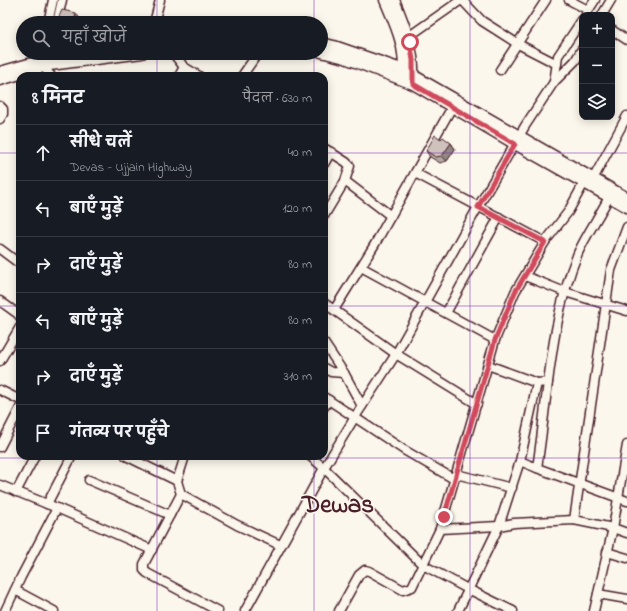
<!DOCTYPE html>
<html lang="hi">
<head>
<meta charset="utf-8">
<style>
	body { margin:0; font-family:"Indie Flower","Playpen Sans Deva",sans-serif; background:#242831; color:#f1f3f6 }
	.controls { position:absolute; right:12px; top:12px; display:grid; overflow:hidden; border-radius:8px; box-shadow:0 2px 10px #0003 }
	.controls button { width:36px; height:36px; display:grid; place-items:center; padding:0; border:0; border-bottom:1px solid #363941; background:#171b24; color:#f1f3f6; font:20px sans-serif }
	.stop { position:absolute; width:12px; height:12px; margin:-9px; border:3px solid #d1495b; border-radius:50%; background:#fff }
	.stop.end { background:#d1495b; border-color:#fff; box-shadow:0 1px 4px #0008 }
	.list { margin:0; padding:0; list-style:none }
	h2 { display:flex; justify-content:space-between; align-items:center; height:52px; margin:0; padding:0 16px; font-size:17px }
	h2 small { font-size:13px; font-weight:400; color:#9ea1a6 }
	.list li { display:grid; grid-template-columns:26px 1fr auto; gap:12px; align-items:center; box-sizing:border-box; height:56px; padding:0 16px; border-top:1px solid #363941 }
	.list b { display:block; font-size:15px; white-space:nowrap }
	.list p { margin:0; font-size:13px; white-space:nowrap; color:#9ea1a6 }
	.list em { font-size:13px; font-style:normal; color:#9ea1a6 }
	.icon { flex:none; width:22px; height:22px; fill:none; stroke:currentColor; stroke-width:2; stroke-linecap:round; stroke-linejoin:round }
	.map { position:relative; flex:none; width:627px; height:611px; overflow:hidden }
	.search { position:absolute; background:#171b24; box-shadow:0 2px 10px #0003; left:16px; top:16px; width:312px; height:44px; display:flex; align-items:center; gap:10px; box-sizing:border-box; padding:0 14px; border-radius:22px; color:#9ea1a6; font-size:15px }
	.panel { position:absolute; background:#171b24; box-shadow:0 2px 10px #0003; left:16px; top:72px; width:312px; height:388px; border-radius:12px }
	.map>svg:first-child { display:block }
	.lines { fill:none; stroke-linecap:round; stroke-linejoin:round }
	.minor-casing { stroke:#4a1f2b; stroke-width:11 }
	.major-casing { stroke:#4a1f2b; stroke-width:13 }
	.minor { stroke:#fbf7ec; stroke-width:8 }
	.major { stroke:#fbf7ec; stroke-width:10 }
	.wall { fill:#b2a7a2; stroke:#4a1f2b }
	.shaded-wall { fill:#918884; stroke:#4a1f2b }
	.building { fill:#cfc2bc; stroke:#4a1f2b }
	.route { stroke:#d1495b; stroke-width:5 }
	.grid { fill:none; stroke:#7b2cbf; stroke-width:1; stroke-opacity:0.55 }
	.labels { text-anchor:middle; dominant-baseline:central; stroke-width:3; stroke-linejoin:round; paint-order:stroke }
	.town-label { font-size:25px; font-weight:bold; fill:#4a1f2b; stroke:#fbf7ec }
</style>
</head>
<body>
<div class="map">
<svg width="627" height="611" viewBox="0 0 627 611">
	<rect width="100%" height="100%" fill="#fbf7ec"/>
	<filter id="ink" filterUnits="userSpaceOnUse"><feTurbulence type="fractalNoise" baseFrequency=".025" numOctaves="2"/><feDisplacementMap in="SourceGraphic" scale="8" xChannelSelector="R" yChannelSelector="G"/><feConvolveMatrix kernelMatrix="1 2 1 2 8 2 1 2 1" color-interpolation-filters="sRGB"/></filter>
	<g filter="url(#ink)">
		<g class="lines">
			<defs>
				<g id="minor">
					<polyline points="462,0 482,21 518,44 557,64"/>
					<polyline points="569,0 588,10"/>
					<polyline points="586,14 595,0"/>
					<polyline points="602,15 611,0"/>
					<polyline points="48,23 53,0"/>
					<polyline points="57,23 62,0"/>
					<polyline points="154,23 160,0"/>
					<polyline points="612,30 627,40"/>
					<polyline points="408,37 461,0"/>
					<polyline points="43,53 42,61 43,67 47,71 51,76"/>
					<polyline points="173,53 184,67 199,76"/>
					<polyline points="500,70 546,0"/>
					<polyline points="179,76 184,67"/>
					<polyline points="242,76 258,53"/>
					<polyline points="554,82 558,56 582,20"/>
					<polyline points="0,106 3,109 3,114 0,119"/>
					<polyline points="452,107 375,244 334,310 396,354 477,404"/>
					<polyline points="324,148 346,162 350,166 345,181 391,216"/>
					<polyline points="324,164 331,152"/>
					<polyline points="415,173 545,242"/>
					<polyline points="593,179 627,116"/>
					<path d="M609,197C600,215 586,235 578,253C550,320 548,397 537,468L627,501"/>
					<polyline points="324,216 345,181"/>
					<polyline points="0,249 20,264"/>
					<polyline points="361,267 495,340"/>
					<polyline points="525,276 565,292 627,311"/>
					<polyline points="0,301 18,314 20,317"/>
					<polyline points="324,303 334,310"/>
					<polyline points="446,313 499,217"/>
					<polyline points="324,343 344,373 362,406"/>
					<polyline points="0,361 20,327"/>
					<polyline points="488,365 537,383"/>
					<polyline points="324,368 331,372 344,373"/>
					<polyline points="0,390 20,400"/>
					<polyline points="324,397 404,450 454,479"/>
					<polyline points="324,407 329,400"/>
					<polyline points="0,447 20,408"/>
					<polyline points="126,456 177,481 185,456"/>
					<polyline points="310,456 324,468 423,565 464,587 513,611"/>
					<polyline points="520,461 537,383 548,382"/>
					<polyline points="456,474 512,488"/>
					<polyline points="89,480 170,515"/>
					<polyline points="177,481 181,494 144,564 144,570 147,573 218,611"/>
					<polyline points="0,485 57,508 152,550"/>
					<polyline points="16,492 35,456"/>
					<polyline points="181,494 237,525 280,545"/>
					<polyline points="47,504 72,456"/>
					<polyline points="574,520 611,270 627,227"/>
					<polyline points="440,529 499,526 514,523 574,520 613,528 627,533"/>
					<polyline points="607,552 627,558"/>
					<polyline points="15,590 54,611"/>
					<polyline points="598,594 627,599"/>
					<polyline points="5,611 21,577 57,508"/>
					<polyline points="245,611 324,468 355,417 396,354 478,207 525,126 554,82 575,61 582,49"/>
					<polyline points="339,611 359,575 365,570 369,571 403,590 412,587 440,529 495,340 515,292 545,242 568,212 584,183"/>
					<polyline points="458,611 499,526 520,461 537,468"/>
					<polyline points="594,611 613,528 627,445"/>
				</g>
				<g id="major">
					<path d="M385,0C395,24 407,48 403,75"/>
					<path d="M394,0C405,26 415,52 413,81"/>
					<polyline points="321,43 334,46 404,70 627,198"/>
					<polyline points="321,52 345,58 413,84 515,144 627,207"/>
					<polyline points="0,72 50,58 80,53"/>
					<polyline points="0,80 50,65 142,53"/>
				</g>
			</defs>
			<use href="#minor" class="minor-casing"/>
			<use href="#major" class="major-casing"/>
			<use href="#minor" class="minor"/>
			<use href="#major" class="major"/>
		</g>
		<polygon class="wall" points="441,139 451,143 455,149 447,161 440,163 430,157 426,151"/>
		<g class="shaded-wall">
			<polygon points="76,13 80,19 79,23 74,23"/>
			<polygon points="451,143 455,149 447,161 442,156"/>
		</g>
		<g class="building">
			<polygon points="62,10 76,13 74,23 56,23"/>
			<polygon points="435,135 441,139 443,137 451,143 442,156 436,157 426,151"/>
		</g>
	</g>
	<g class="lines" filter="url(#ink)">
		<polyline class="route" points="410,42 413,60 413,84 515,144 478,207 545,242 515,292 495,340 444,517"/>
	</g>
	<path class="grid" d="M157,0V23M314,0V23M470,0V611M157,53V76M314,53V76M0,153H20M324,153H627M0,306H20M324,306H627M157,456V611M314,456V611M0,458H627"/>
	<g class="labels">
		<g class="town-label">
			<text x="338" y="506">Dewas</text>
		</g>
	</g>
</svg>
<div class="controls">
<button>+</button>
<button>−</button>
<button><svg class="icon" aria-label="layers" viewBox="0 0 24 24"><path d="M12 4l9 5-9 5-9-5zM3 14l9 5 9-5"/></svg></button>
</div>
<div class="stop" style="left:410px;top:42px"></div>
<div class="stop end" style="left:444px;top:517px"></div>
<div class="search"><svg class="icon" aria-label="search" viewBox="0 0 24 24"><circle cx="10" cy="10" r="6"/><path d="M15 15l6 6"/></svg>यहाँ खोजें</div>
<section class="panel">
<h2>8 मिनट<small>पैदल · 630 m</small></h2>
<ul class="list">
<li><svg class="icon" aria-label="ahead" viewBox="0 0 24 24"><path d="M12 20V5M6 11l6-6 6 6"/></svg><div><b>सीधे चलें</b><p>Devas - Ujjain Highway</p></div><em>40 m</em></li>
<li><svg class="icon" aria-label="left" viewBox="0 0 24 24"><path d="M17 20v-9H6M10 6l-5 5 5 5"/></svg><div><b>बाएँ मुड़ें</b></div><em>120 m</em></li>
<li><svg class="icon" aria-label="right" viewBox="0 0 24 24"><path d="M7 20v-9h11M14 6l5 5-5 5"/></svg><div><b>दाएँ मुड़ें</b></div><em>80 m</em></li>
<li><svg class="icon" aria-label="left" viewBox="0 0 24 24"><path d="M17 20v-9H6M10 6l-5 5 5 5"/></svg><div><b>बाएँ मुड़ें</b></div><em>80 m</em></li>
<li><svg class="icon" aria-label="right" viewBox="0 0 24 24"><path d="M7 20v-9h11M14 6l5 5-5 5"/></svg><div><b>दाएँ मुड़ें</b></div><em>310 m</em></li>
<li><svg class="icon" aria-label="arrive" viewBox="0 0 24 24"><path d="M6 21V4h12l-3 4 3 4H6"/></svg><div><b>गंतव्य पर पहुँचे</b></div></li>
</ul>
</section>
</div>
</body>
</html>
